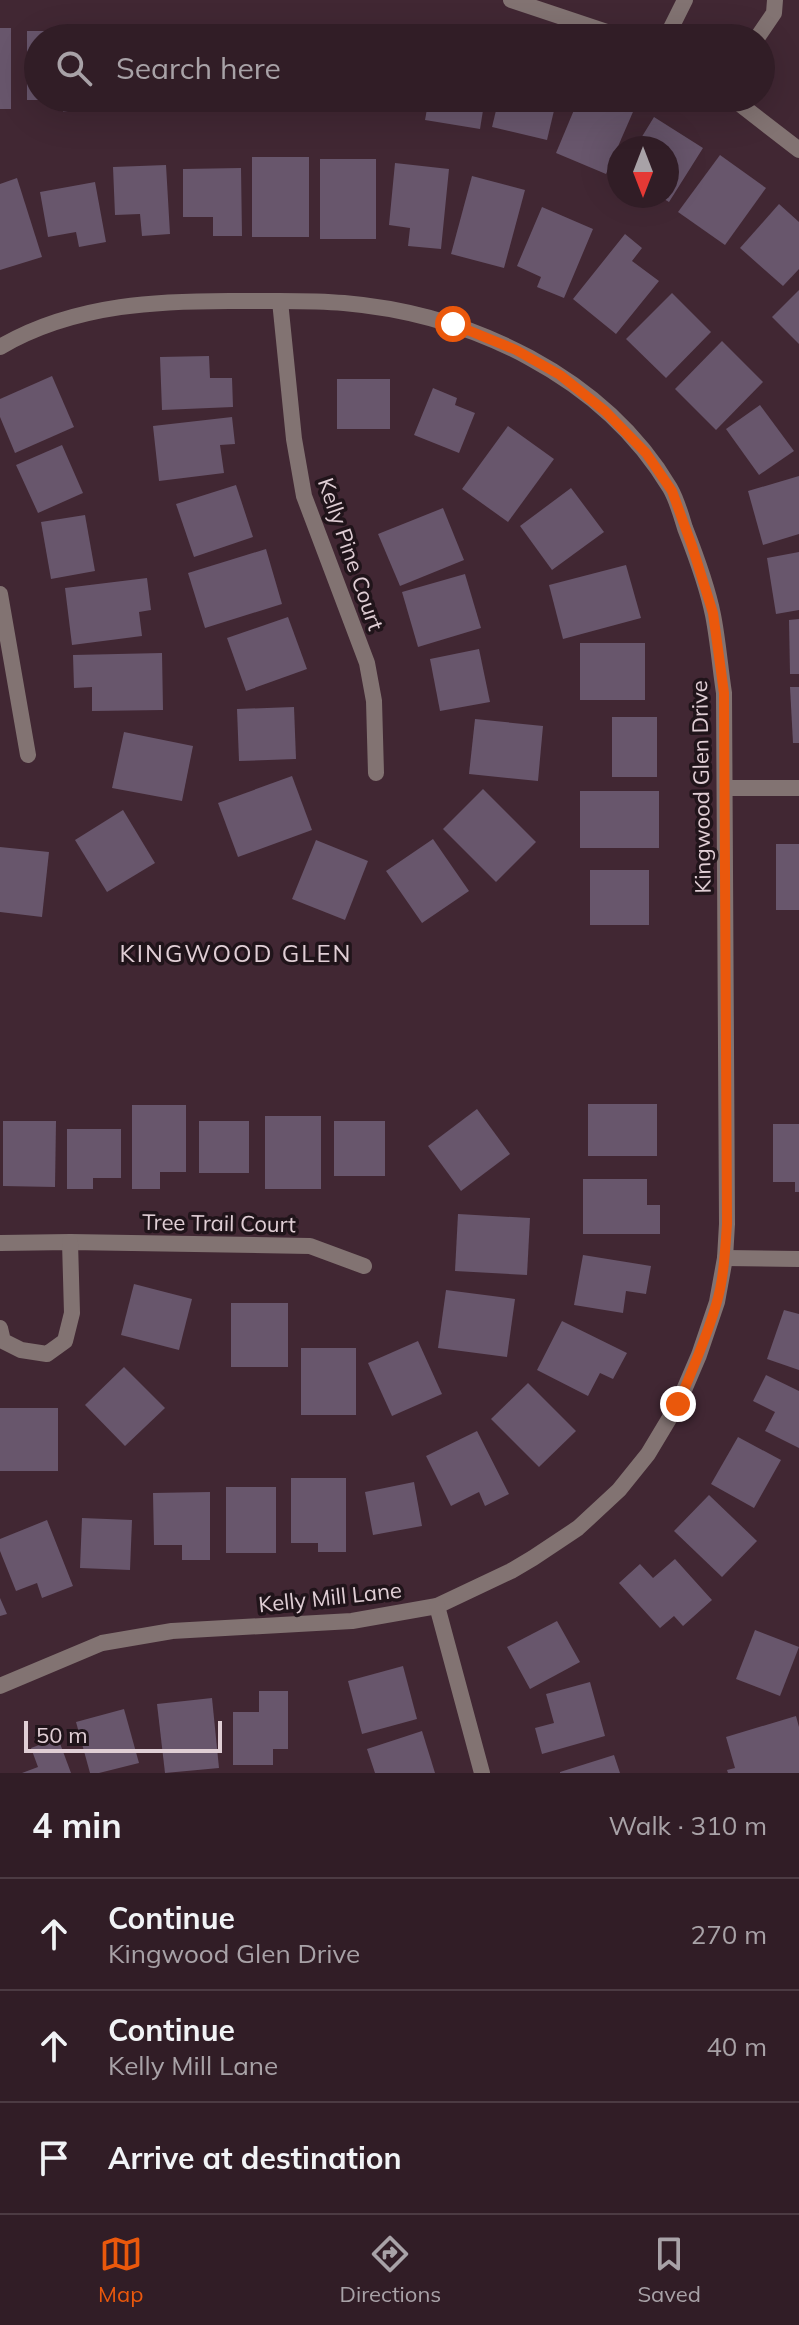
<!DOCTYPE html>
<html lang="en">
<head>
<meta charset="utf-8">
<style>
	body { margin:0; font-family:Mulish,sans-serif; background:#3d2a32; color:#f1f3f6 }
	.compass { position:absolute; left:607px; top:136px; width:72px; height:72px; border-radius:50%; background:#311d26; box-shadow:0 8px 32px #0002; rotate:180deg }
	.scale { position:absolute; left:24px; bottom:20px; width:198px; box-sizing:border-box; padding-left:8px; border:4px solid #e0ced5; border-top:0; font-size:22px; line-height:28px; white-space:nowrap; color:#e0ced5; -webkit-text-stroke:6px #20141a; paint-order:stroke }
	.stop { position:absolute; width:24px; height:24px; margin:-18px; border:6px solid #ea580c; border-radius:50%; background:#fff }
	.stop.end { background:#ea580c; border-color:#fff; box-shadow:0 2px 8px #0008 }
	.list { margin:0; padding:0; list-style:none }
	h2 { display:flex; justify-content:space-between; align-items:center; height:104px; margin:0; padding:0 32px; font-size:34px }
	h2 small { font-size:26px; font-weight:400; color:#a8a2a7 }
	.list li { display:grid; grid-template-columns:52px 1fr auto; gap:24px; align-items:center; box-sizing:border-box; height:112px; padding:0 32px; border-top:2px solid #4c3b43 }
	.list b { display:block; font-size:30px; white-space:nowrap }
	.list p { margin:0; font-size:26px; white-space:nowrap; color:#a8a2a7 }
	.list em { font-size:26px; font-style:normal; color:#a8a2a7 }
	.icon { flex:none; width:44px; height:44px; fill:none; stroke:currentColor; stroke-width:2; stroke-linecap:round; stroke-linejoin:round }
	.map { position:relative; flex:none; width:799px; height:1773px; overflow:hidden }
	.search { position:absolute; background:#311d26; box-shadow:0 8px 32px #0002; left:24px; right:24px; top:24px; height:88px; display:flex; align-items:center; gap:20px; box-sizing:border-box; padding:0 28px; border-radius:44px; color:#a8a2a7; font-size:30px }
	.sheet { height:440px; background:#311d26 }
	nav { display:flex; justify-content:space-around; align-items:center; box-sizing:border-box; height:112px; border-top:2px solid #4c3b43; background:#311d26; font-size:22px; color:#a8a2a7 }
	nav a { display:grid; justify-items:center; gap:4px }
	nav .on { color:#ea580c }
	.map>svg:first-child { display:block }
	.building { fill:#68566c }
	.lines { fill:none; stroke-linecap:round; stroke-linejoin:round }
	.minor { stroke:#827372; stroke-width:16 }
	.route { stroke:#ea580c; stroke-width:10 }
	.labels { text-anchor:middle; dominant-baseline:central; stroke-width:7; stroke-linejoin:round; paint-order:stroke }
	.street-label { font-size:22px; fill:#e0ced5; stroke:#20141a }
	.neighbourhood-label { font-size:24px; letter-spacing:2px; fill:#e0ced5; stroke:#20141a }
</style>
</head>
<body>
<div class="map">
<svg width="799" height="1773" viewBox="0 0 799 1773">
	<rect width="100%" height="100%" fill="#412733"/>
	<g class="building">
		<rect x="0" y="28" width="11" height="81"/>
		<polygon points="27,31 81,31 81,38 38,38 38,100 27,100"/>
		<polygon points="161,31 214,32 213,38 161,38"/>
		<rect x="95" y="33" width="54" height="5"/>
		<rect x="225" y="35" width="57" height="3"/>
		<rect x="63" y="98" width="18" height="14"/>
		<polygon points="160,98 213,98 213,108 160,107"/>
		<rect x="225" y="98" width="57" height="14"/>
		<polygon points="360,98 415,98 415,104 360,103"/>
		<polygon points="429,98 485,98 480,129 425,120"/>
		<polygon points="499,98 557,98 547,140 492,127"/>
		<polygon points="579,98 618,98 636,105 606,174 556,153"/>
		<polygon points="654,117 703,148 669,202 659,196 667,196 667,148 635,148"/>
		<polygon points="720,155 766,188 725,245 678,212"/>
		<rect x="252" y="157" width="57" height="80"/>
		<rect x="320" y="159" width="56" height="80"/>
		<polygon points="395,163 449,169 441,249 408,246 410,228 389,225"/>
		<polygon points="166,165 170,234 142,236 140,214 115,215 113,167"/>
		<polygon points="241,168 242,236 213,236 213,217 183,217 183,169"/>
		<polygon points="472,176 525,190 504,268 451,254"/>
		<polygon points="17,178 42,257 0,270 0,184"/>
		<polygon points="95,182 106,242 79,247 76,232 48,237 40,192"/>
		<polygon points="779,204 799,222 799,269 783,286 740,248"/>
		<polygon points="542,207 593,229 564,298 537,287 541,277 517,266"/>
		<polygon points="625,234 642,248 632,261 659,281 616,334 573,299"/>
		<polygon points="799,290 799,344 772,317"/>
		<polygon points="672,293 711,332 666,378 626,339"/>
		<polygon points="722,341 763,382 716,430 675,389"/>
		<polygon points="209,356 210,378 232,378 233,407 162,410 160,357"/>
		<polygon points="52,376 74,427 15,453 0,417 0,399"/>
		<rect x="337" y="379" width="53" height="50"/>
		<polygon points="433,388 457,398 455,405 475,413 459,453 414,435"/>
		<polygon points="760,405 794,451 759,475 726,429"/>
		<polygon points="232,417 235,444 220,445 224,473 159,481 153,426"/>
		<polygon points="508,426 554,459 508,522 462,489"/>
		<polygon points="62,445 83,493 38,513 16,465"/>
		<polygon points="799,476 799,534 763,545 748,491"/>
		<polygon points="236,485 253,537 194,557 176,504"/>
		<polygon points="571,488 604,532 552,570 520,526"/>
		<polygon points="443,508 464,560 400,586 378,534"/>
		<polygon points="85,515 95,571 51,579 41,522"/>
		<polygon points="266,549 282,604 205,628 188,573"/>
		<polygon points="799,552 799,610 776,614 767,558"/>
		<polygon points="626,565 641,618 563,639 549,585"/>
		<polygon points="465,574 481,628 418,647 402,592"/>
		<polygon points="147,578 151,610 139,612 142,636 72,645 65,588"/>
		<polygon points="288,617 307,669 246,691 227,638"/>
		<polygon points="799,619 799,674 790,674 789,620"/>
		<rect x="580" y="643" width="65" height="57"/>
		<polygon points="479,649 490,702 440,711 430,659"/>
		<polygon points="162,653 163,710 92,711 92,687 74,688 73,655"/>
		<polygon points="790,687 799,687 799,743 793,743"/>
		<polygon points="294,707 296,759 239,761 237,709"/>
		<rect x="612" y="717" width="45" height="60"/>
		<polygon points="475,719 543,726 538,781 469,774"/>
		<polygon points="124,732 193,746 182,801 112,788"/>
		<polygon points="292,776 312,830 238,857 218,803"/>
		<polygon points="483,789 536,842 496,882 443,829"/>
		<rect x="580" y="791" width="79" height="57"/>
		<polygon points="123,810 155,863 107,892 75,840"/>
		<polygon points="433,839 469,891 422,923 386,871"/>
		<polygon points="316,840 368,861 345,920 292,899"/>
		<rect x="776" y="844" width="23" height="66"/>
		<polygon points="0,847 49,852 42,917 0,912"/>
		<rect x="590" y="870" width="59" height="55"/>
		<rect x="588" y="1104" width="69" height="52"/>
		<polygon points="132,1105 186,1105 186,1172 160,1172 160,1189 132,1189"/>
		<polygon points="477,1109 510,1154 461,1191 428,1146"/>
		<rect x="265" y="1116" width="56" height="73"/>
		<polygon points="3,1121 56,1121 55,1187 3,1186"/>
		<rect x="199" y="1121" width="50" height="52"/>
		<rect x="334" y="1121" width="51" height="55"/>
		<polygon points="773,1124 799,1124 799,1192 795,1192 795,1182 773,1182"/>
		<polygon points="67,1129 121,1129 121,1178 93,1178 93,1189 67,1189"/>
		<polygon points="583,1179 647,1179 647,1205 660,1205 660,1234 583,1234"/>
		<polygon points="458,1214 530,1218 527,1275 455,1271"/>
		<polygon points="583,1255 651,1266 646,1294 626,1291 623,1313 574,1305"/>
		<polygon points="134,1284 192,1299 179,1350 121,1335"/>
		<polygon points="446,1290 515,1299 507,1357 438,1348"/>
		<rect x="231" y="1303" width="57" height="64"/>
		<polygon points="784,1310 799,1314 799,1370 767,1359"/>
		<polygon points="562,1321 627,1353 613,1379 600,1373 588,1396 537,1370"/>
		<polygon points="418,1341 442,1394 392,1416 368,1363"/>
		<rect x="301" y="1348" width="55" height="67"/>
		<polygon points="124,1367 165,1408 125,1446 85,1405"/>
		<polygon points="766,1375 799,1391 799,1448 765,1431 775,1412 753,1401"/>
		<polygon points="528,1383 576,1431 539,1467 491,1419"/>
		<rect x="0" y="1408" width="58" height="63"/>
		<polygon points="477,1431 509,1494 485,1506 479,1492 451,1506 426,1456"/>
		<polygon points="738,1437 781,1460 754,1508 711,1484"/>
		<polygon points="291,1478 346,1478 346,1552 318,1552 318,1543 291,1543"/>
		<polygon points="414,1482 422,1526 373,1535 365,1492"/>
		<rect x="226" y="1487" width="50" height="66"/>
		<polygon points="210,1492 210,1560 182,1560 182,1545 154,1545 153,1493"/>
		<polygon points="709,1495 757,1541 722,1577 674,1531"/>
		<polygon points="82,1518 132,1520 130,1570 80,1568"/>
		<polygon points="47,1520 73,1586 42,1598 37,1583 16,1591 0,1551 0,1539"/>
		<polygon points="675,1559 712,1600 683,1626 674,1616 660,1628 619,1583 640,1564 653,1578"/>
		<polygon points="0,1598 7,1614 0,1616"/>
		<polygon points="557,1621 580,1662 530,1689 507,1647"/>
		<polygon points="755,1630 799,1647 780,1696 736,1679"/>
		<polygon points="403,1666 417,1719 362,1734 348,1681"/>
		<polygon points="590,1682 605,1736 542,1754 535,1728 554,1723 546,1694"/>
		<polygon points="259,1691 288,1691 288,1749 273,1749 273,1765 233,1765 233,1712 259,1712"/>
		<polygon points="212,1698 219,1768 165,1773 157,1704"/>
		<polygon points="124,1709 139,1763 99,1773 90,1773 76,1722"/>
		<polygon points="796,1716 799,1727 799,1773 728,1773 727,1770 735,1768 726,1737"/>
		<polygon points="422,1731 435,1773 375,1773 367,1749"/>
		<polygon points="58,1738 71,1773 22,1773 38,1767 31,1748"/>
		<polygon points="614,1755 620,1773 560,1773 560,1772"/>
	</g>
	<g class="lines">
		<g class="minor">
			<polyline points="511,0 625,38"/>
			<polyline points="666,38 685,0"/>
			<polyline points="757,38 774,13 775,0"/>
			<polyline points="732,98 799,150"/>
			<polyline points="280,301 294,439 304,496 367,663 374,701 376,773"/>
			<path d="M0,347C75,303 163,300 247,301C279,301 312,300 344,303C471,314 603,376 670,488C677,500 681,515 685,528C696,556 707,585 713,615C718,640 720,667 724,693L727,1224L725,1258L717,1302L699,1355L678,1404L648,1454L619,1490L578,1528L533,1558L511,1571L437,1606L352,1621L172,1631L102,1643L0,1686"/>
			<polyline points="0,594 28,755"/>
			<polyline points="726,788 799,788"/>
			<polyline points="0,1243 70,1242 310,1246 364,1266"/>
			<polyline points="725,1258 799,1259"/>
			<polyline points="0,1328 3,1341 21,1350 47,1354 65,1341 72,1313 70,1242"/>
			<polyline points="437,1606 482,1773"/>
		</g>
	</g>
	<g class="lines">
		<path class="route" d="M453,324L516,350L560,375L605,411L646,453L672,491L692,546L713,613L724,693L727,1224C725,1251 724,1279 716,1305C706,1339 692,1371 678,1404"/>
	</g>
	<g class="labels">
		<g class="street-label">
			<text transform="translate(351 554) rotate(71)">Kelly Pine Court</text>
			<text transform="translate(701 787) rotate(-91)">Kingwood Glen Drive</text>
			<text transform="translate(219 1223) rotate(1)">Tree Trail Court</text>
			<text transform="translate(330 1597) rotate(-6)">Kelly Mill Lane</text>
		</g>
		<g class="neighbourhood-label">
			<text x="236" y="953">KINGWOOD GLEN</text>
		</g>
	</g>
</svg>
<svg class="compass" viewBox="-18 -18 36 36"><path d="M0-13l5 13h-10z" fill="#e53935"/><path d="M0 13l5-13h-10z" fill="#a8a2a7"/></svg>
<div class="scale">50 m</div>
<div class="stop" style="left:453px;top:324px"></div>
<div class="stop end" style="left:678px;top:1404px"></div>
<div class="search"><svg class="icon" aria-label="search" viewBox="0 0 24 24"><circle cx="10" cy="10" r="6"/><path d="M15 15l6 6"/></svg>Search here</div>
</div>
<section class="sheet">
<h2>4 min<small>Walk · 310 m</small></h2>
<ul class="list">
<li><svg class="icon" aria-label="ahead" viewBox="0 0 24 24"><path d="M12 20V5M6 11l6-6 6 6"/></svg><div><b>Continue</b><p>Kingwood Glen Drive</p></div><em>270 m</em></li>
<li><svg class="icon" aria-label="ahead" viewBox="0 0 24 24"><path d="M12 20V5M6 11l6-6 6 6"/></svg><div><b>Continue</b><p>Kelly Mill Lane</p></div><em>40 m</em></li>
<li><svg class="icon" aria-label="arrive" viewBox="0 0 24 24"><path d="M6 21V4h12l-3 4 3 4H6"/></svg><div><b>Arrive at destination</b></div></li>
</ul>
</section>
<nav>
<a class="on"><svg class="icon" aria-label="map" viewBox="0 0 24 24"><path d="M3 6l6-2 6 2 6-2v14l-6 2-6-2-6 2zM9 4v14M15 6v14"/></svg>Map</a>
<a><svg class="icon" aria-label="directions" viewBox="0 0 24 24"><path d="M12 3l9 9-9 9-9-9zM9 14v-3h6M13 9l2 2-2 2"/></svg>Directions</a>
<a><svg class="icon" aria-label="saved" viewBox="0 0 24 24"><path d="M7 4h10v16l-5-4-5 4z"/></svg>Saved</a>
</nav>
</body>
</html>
